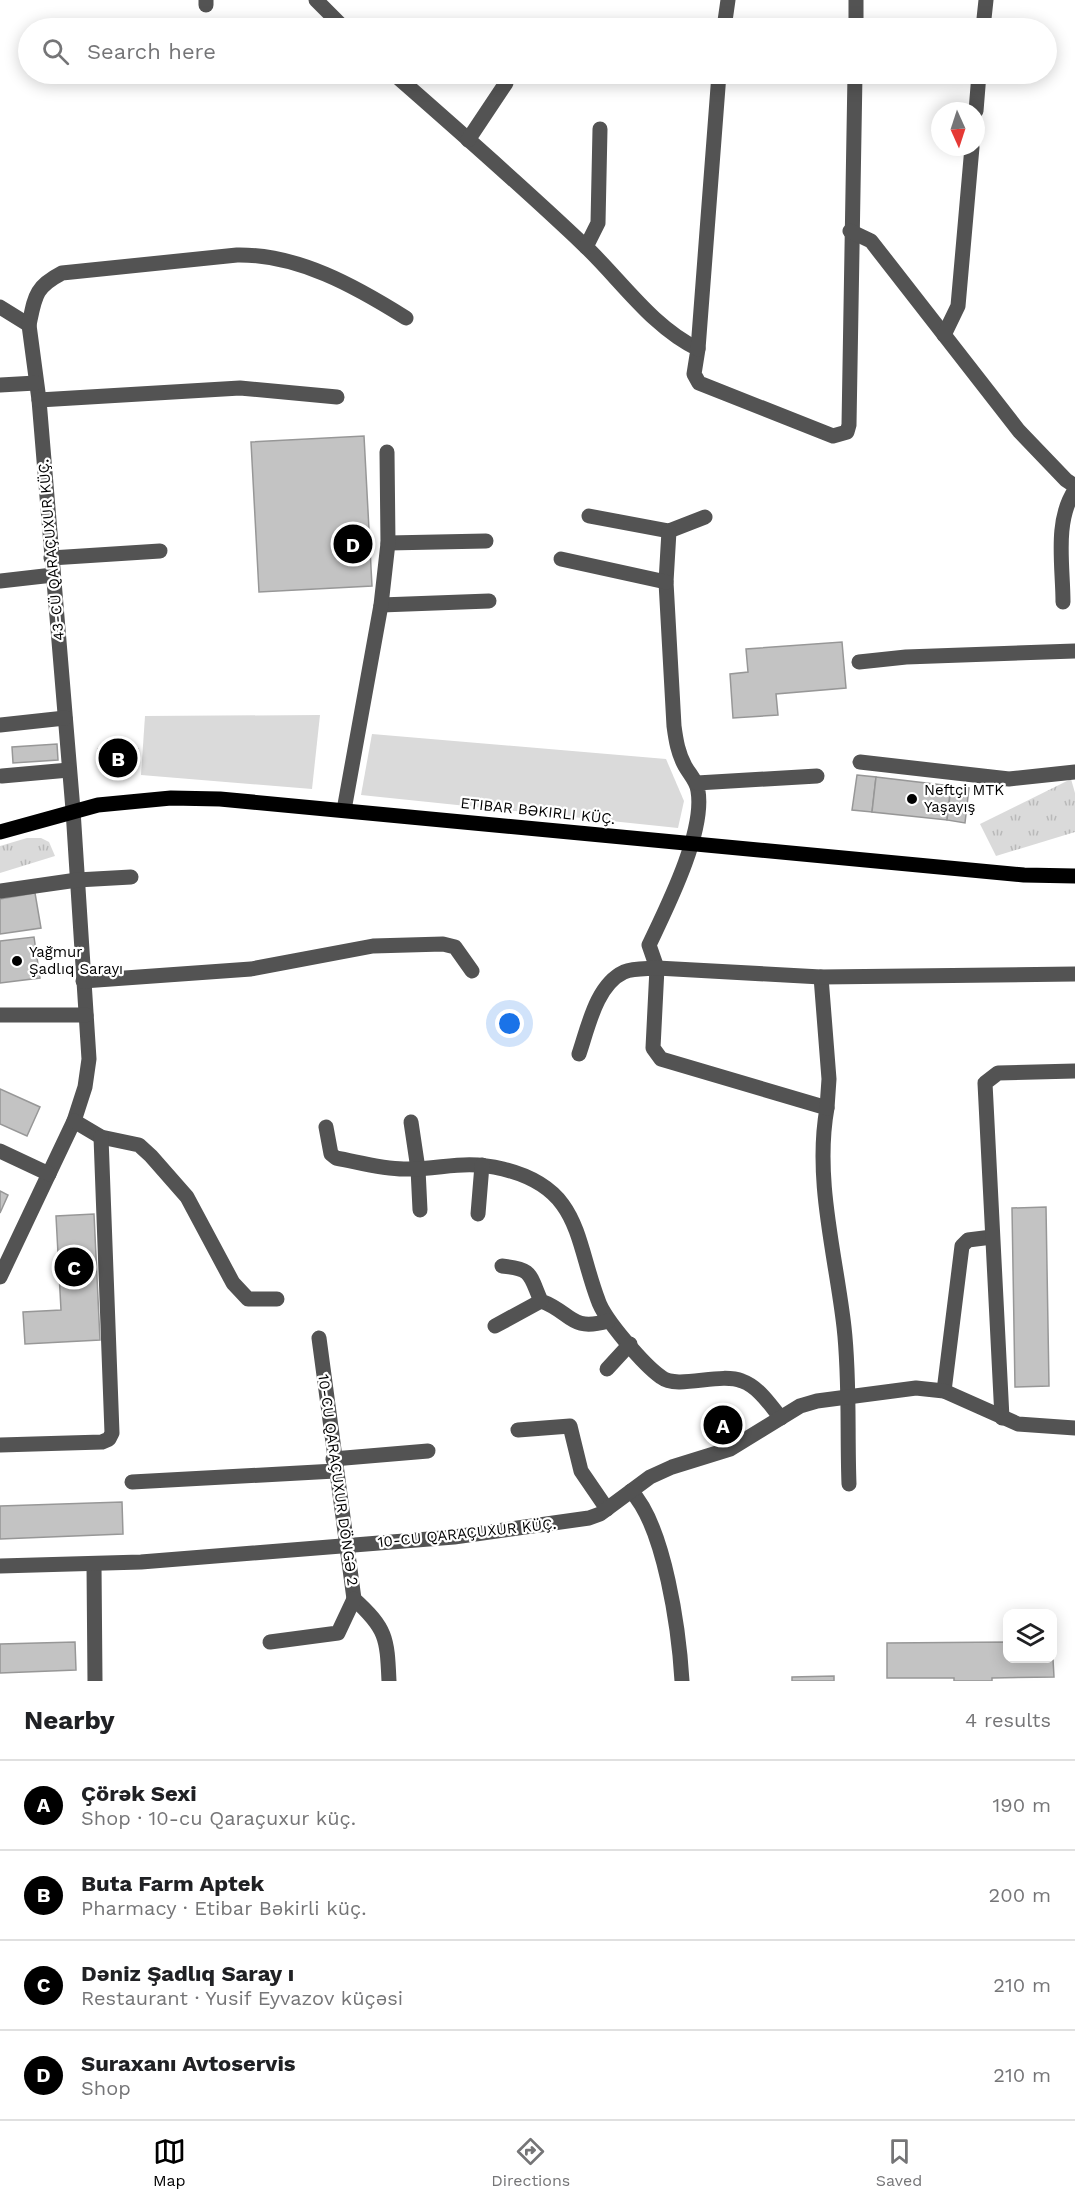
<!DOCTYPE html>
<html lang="en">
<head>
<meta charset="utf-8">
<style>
	body { margin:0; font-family:"Work Sans",sans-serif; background:#f6f6f6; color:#202124 }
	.controls { position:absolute; right:18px; bottom:18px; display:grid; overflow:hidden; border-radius:12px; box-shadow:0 3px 15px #0003 }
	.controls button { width:54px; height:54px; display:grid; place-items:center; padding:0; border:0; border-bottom:2px solid #e0e0e0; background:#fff; color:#202124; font:30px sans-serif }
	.compass { position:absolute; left:931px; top:102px; width:54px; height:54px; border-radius:50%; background:#fff; box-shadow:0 3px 15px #0003; rotate:177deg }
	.you { position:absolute; left:510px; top:1024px; width:21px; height:21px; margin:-15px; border:4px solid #fff; border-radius:50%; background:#1a73e8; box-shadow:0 0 0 9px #1a73e833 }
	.badge { display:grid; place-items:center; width:39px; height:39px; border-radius:50%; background:#000; color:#fff; font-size:20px; font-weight:700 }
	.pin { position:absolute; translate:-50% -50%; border:3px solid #fff; box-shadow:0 2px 6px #0006 }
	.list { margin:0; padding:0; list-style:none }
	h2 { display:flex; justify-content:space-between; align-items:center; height:78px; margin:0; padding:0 24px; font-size:26px }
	h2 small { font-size:20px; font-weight:400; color:#757577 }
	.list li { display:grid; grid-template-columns:39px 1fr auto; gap:18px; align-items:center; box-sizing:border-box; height:90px; padding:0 24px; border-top:2px solid #e0e0e0 }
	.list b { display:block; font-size:22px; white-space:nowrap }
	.list p { margin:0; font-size:20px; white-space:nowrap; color:#757577 }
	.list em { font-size:20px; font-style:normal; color:#757577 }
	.icon { flex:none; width:33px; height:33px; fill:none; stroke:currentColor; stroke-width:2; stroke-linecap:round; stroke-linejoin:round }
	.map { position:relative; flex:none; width:1075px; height:1681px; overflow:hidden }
	.search { position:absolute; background:#fff; box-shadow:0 3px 15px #0003; left:18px; right:18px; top:18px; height:66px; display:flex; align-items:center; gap:15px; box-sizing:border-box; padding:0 21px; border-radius:33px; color:#757577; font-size:22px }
	.sheet { height:438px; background:#fff }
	nav { display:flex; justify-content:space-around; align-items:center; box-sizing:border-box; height:84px; border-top:2px solid #e0e0e0; background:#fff; font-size:16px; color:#757577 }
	nav a { display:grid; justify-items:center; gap:3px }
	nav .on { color:#000 }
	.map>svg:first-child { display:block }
	.grass { fill:url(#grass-tufts) }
	.park { fill:#dadada }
	.building { fill:#c3c3c3; stroke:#979797; stroke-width:1.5 }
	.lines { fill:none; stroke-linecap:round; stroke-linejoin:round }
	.minor { stroke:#535353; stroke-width:15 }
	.major { stroke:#000; stroke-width:15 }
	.poi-dot { fill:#000; stroke:#fff; stroke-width:2 }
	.labels { text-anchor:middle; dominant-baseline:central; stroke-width:4.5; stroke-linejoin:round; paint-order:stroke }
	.street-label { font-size:15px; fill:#000; stroke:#fff }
	.poi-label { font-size:15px; fill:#000; stroke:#fff; text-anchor:start }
</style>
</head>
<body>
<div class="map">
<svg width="1075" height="1681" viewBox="0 0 1075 1681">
	<defs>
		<pattern id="grass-tufts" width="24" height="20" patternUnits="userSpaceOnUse" patternTransform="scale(1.5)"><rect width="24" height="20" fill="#dadada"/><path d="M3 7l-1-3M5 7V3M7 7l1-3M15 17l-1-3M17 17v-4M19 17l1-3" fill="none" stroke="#b9b9b9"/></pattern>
	</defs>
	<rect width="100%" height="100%" fill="#fff"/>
	<g class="grass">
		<polygon points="1071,779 1075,793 1075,832 996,856 980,824"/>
		<polygon points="27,838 41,838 49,842 55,856 0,873 0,846"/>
	</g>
	<g class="park">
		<polygon points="320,715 312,789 141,775 145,716"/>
		<polygon points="372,734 666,759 684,801 678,828 361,795"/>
	</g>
	<g class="building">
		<polygon points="364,436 372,586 259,592 251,442"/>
		<polygon points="842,642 846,688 776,694 778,715 733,718 730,674 748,672 746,649"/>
		<polygon points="57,744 58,760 13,763 12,747"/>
		<rect x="98" y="749" width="40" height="17"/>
		<polygon points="857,775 876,777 872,812 852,810"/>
		<polygon points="876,777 951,786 947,820 872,812"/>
		<polygon points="951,786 969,788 965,823 947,820"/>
		<polygon points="35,893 41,928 0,934 0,899"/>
		<polygon points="34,937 40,978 0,983 0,941"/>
		<polygon points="0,1089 40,1107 27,1136 0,1124"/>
		<polygon points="0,1191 8,1195 0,1213"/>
		<polygon points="1046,1207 1049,1386 1015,1387 1012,1208"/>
		<polygon points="94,1214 100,1340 25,1344 23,1312 61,1310 56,1216"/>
		<polygon points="122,1502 123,1534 0,1539 0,1506"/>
		<polygon points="1052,1641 1054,1677 992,1678 992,1681 954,1681 954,1678 887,1678 887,1643 1008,1642 1008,1658 1052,1658"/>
		<polygon points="75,1642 76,1670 0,1673 0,1644"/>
		<polygon points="834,1676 834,1681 792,1681 792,1677"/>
	</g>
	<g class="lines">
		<g class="minor">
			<polyline points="206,0 206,5"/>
			<polyline points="316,0 344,28"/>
			<polyline points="724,28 728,0"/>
			<polyline points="856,28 856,0"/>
			<polyline points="983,28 986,0"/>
			<path d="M394,74C458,130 522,186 584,245C621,280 652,327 698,349L694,374L699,383L833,436L847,432L849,425L855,74"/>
			<polyline points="976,111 979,74"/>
			<polyline points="468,140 506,83"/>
			<polyline points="850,231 871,241 1019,431 1066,480 1075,486"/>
			<polyline points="586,247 598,223 600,129"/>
			<polyline points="0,307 29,325 39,400 73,810 89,1059 85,1087 74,1121 0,1277"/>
			<path d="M29,325C35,296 35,287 62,273L237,255C298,254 355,286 406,318"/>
			<polyline points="944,335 958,306 972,147"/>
			<polyline points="698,349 719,74"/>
			<polyline points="0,385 36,383"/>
			<polyline points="39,400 240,388 337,397"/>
			<polyline points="589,516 669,531 705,517"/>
			<path d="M669,531L666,582L674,726C676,741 678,753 685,766C690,775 697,781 698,791C705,832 667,907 649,945L657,968L653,1048L661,1059L827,1108C814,1180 836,1256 844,1327C850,1379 847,1432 849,1484"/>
			<polyline points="388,543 486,541"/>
			<polyline points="51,558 160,551"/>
			<polyline points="561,559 666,582"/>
			<polyline points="0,581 53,575"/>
			<path d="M1063,602C1063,566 1054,521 1075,490"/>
			<polyline points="381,605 489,601"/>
			<polyline points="859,662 906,657 1075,651"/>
			<polyline points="0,725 65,718"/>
			<polyline points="860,762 1009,779 1075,772"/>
			<polyline points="2,776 69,770"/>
			<polyline points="697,783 817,776"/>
			<polyline points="344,810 381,605 388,543 387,452"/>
			<polyline points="0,891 77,880 131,877"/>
			<polyline points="821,977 829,1079 827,1108"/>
			<polyline points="83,981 251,969 373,946 443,944 455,947 472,971"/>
			<polyline points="0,1015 86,1015"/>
			<path d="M579,1054C588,1028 596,985 624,972C634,968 647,969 657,968L821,977L1075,974"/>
			<polyline points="74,1121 101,1137 139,1145 151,1156 187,1197 233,1283 248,1299 277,1299"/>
			<polyline points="411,1122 418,1169 420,1210"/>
			<path d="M326,1127L331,1154L336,1158C358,1162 381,1169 404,1169C442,1170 462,1159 503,1169C581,1188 575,1239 598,1300C604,1319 644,1365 661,1377C678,1390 719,1372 742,1381C759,1387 770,1405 781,1418"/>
			<polyline points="0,1151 49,1174"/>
			<polyline points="478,1214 482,1165"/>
			<path d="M502,1266C533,1269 529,1274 541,1301C572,1312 569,1332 608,1321"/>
			<polyline points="495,1326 541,1301"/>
			<path d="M319,1338L354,1599C387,1629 387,1638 389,1681"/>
			<polyline points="607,1369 630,1344"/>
			<polyline points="944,1391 962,1246 968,1240 992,1237"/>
			<polyline points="1002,1418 985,1083 998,1073 1075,1071"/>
			<polyline points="518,1430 570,1426 581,1471 607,1509"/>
			<polyline points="0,1445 102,1442 109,1439 112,1433 101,1137"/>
			<polyline points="333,1459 428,1451"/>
			<polyline points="132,1482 335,1471"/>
			<path d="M631,1491C665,1527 679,1631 682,1681"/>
			<polyline points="94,1565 95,1681"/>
			<polyline points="0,1566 141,1562 454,1537 589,1518 600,1514 650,1477 672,1467 730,1449 800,1406 817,1401 916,1388 944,1391 1018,1424 1075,1428"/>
			<polyline points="270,1642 338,1633 354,1599"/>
		</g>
		<polyline class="major" points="0,832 98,805 171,798 220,799 1024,875 1075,876"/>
	</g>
	<g class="poi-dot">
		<circle cx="912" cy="799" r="6"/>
		<circle cx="17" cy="961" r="6"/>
	</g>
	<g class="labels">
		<g class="street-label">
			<text transform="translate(51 550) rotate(-95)">43-CÜ QARAÇUXUR KÜÇ.</text>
			<text transform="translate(538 811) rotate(6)">ETIBAR BƏKIRLI KÜÇ.</text>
			<text transform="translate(338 1480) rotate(82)">10-CU QARAÇUXUR DÖNGƏ 2</text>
			<text transform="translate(467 1533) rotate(-6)">10-CU QARAÇUXUR KÜÇ.</text>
		</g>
		<g class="poi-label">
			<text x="924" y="790">Neftçi MTK<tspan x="924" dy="17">Yaşayış</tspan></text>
			<text x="29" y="952">Yağmur<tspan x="29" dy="17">Şadlıq Sarayı</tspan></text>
		</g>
	</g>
</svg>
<div class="controls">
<button><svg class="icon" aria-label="layers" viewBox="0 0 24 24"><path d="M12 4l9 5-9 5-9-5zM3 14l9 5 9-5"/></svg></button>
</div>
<svg class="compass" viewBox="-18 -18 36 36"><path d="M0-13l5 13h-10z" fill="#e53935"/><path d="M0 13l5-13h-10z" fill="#757577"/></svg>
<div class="you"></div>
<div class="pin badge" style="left:723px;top:1425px">A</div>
<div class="pin badge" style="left:118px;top:758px">B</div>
<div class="pin badge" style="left:74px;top:1267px">C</div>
<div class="pin badge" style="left:353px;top:544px">D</div>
<div class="search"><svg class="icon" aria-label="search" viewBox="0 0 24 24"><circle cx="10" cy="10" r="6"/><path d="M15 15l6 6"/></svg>Search here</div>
</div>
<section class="sheet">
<h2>Nearby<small>4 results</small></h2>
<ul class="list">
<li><span class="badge">A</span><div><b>Çörək Sexi</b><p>Shop · 10-cu Qaraçuxur küç.</p></div><em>190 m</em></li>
<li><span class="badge">B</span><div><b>Buta Farm Aptek</b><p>Pharmacy · Etibar Bəkirli küç.</p></div><em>200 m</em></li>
<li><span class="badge">C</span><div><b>Dəniz Şadlıq Saray ı</b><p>Restaurant · Yusif Eyvazov küçəsi</p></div><em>210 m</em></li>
<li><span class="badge">D</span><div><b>Suraxanı Avtoservis</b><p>Shop</p></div><em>210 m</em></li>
</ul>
</section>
<nav>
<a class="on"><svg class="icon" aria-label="map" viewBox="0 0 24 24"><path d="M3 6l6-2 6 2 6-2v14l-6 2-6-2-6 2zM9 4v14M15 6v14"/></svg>Map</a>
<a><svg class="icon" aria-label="directions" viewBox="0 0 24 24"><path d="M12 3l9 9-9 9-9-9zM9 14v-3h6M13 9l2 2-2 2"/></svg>Directions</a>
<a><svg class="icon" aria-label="saved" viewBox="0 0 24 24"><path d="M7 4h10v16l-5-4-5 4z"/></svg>Saved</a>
</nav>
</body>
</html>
